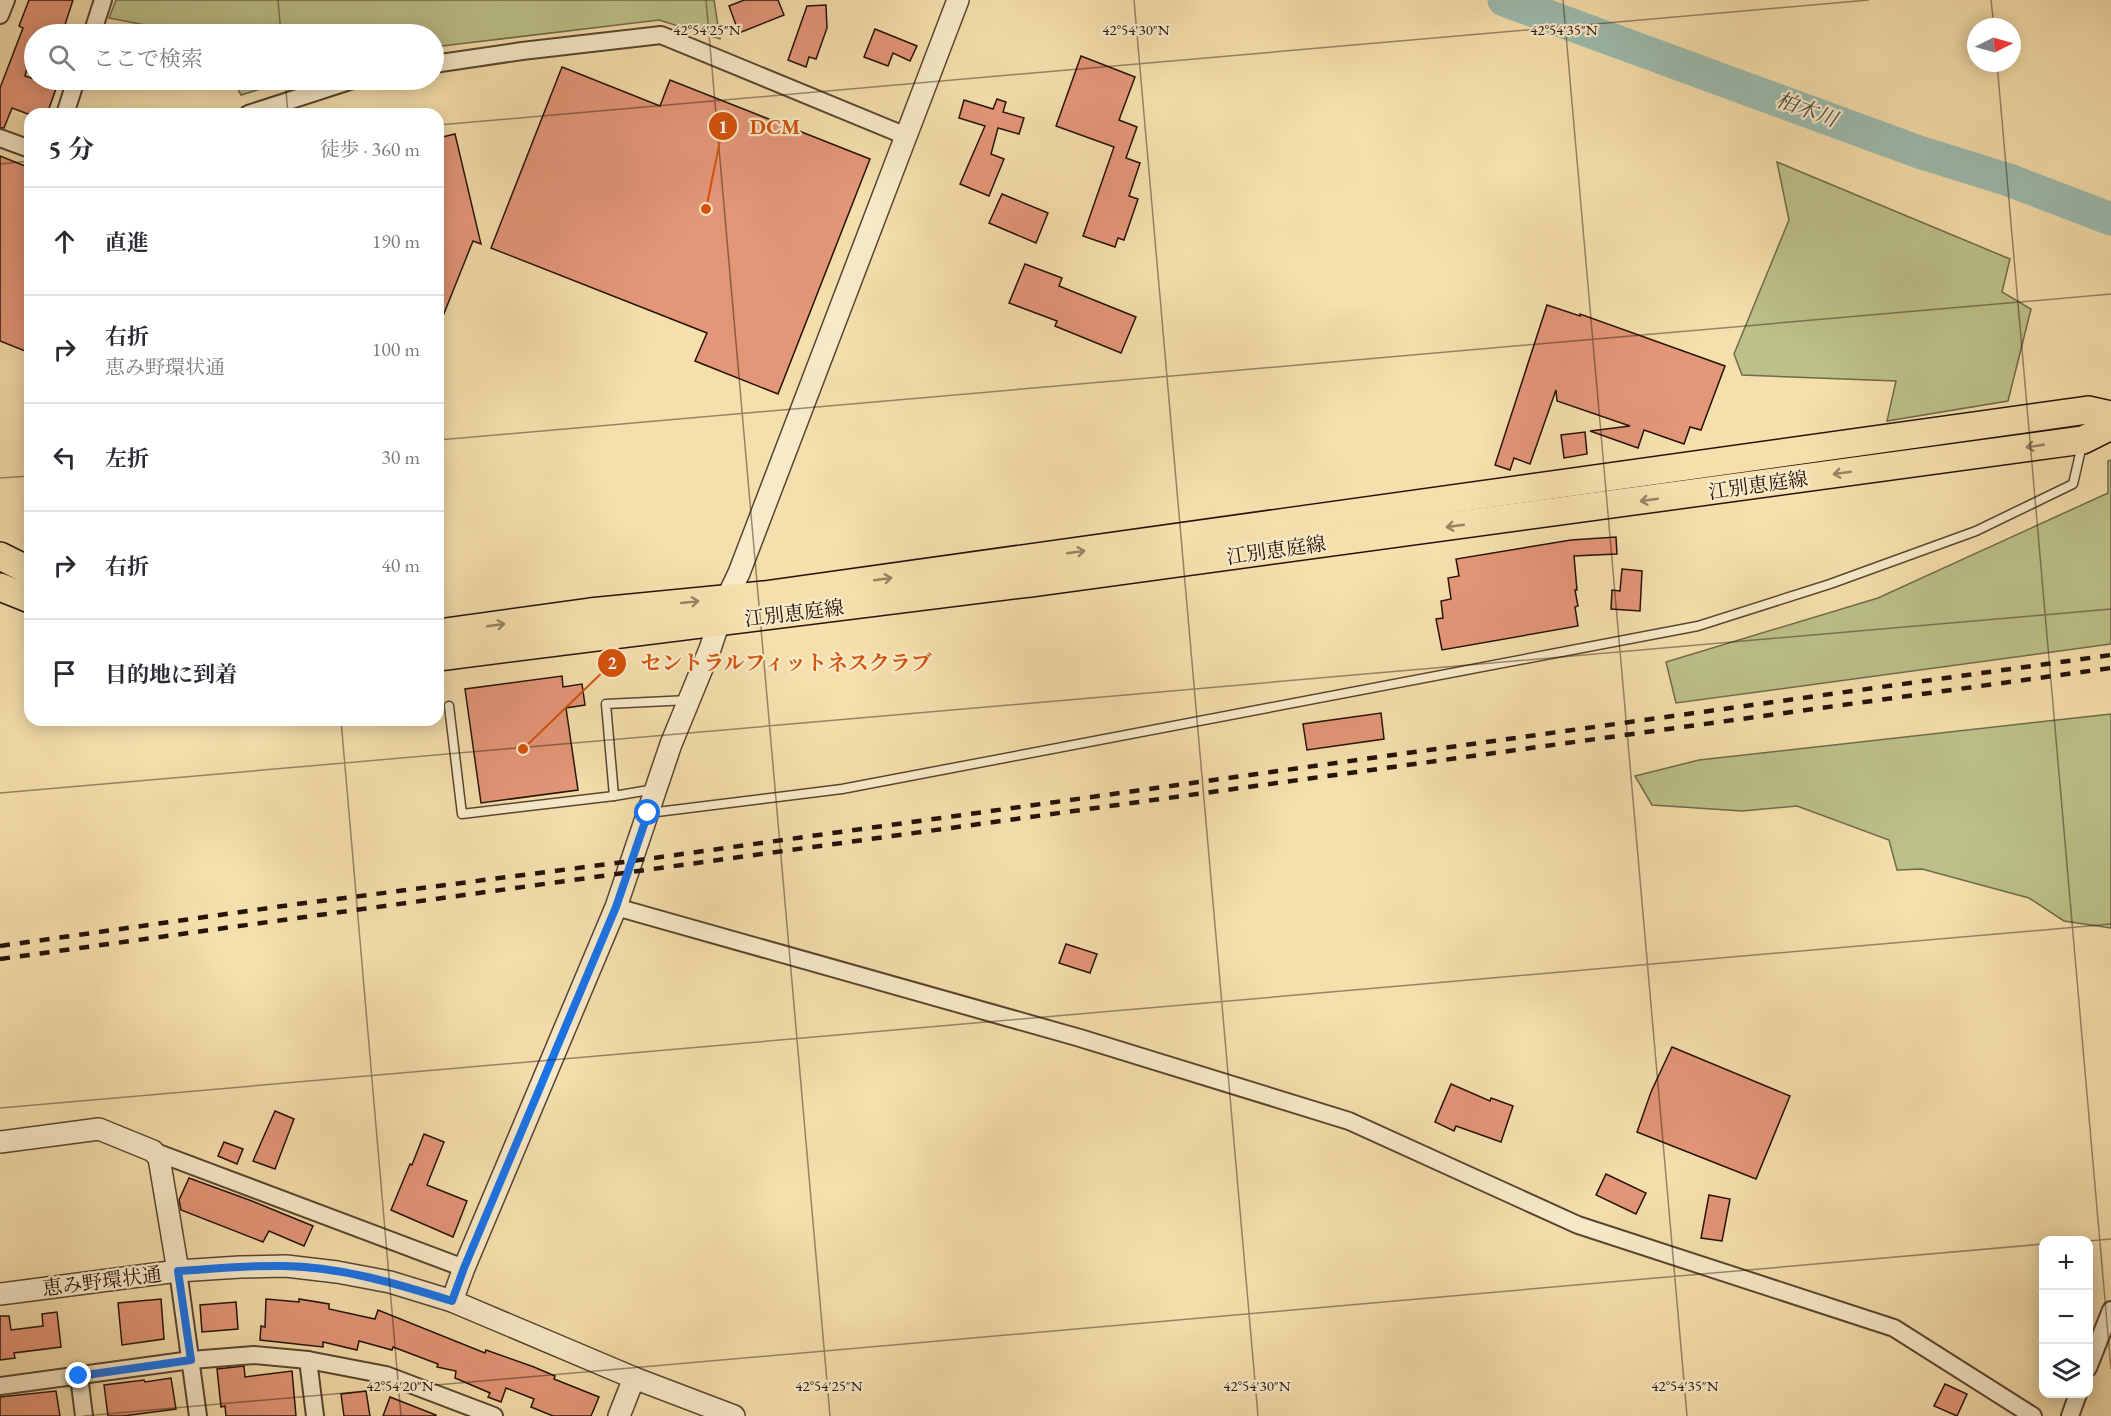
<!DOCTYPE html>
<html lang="ja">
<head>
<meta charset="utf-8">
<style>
	body { margin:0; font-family:"EB Garamond","Noto Serif JP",serif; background:#f2f2f3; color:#2b2b33 }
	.controls { position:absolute; right:18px; bottom:18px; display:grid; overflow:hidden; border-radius:12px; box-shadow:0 3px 15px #0003 }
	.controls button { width:54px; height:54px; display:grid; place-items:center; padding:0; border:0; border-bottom:2px solid #e1e1e2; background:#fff; color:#2b2b33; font:30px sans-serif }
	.compass { position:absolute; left:1967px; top:18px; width:54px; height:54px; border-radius:50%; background:#fff; box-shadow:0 3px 15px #0003; rotate:85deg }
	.stop { position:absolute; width:18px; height:18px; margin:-14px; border:4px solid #1a73e8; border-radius:50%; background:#fff }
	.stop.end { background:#1a73e8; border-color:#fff; box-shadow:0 2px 6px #0008 }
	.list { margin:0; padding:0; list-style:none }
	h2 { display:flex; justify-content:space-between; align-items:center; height:78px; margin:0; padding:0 24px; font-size:26px }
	h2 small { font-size:20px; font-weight:400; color:#7c7c81 }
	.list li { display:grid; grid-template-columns:39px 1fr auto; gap:18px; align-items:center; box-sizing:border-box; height:108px; padding:0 24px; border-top:2px solid #e1e1e2 }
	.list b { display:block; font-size:22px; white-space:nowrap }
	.list p { margin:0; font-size:20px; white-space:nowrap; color:#7c7c81 }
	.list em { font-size:20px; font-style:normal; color:#7c7c81 }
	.icon { flex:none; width:33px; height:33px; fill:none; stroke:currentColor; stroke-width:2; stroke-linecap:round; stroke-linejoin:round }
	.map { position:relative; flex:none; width:2111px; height:1416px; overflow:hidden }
	.search { position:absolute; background:#fff; box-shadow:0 3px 15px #0003; left:24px; top:24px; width:420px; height:66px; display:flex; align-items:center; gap:15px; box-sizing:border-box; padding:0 21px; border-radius:33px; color:#7c7c81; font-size:22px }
	.panel { position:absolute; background:#fff; box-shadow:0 3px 15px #0003; left:24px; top:108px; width:420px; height:618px; border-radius:18px }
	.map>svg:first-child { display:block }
	.green { fill:#bcc189; stroke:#706a4a; stroke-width:1.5 }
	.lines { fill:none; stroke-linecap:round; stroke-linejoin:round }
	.river { stroke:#9dbcaf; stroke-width:33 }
	.building { fill:#e49678; stroke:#25130a; stroke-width:1.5 }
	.service-casing { stroke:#594632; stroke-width:11 }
	.minor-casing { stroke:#594632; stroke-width:20 }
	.tertiary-casing { stroke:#594632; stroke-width:24 }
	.primary-casing { stroke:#25130a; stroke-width:30 }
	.service { stroke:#f8eac9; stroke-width:8 }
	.minor { stroke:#f8eac9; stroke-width:16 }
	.tertiary { stroke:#f8eac9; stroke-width:21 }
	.primary { stroke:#f5dfac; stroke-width:27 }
	.rail { stroke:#25130a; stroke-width:4.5; stroke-dasharray:10 10; stroke-linecap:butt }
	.oneway { stroke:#978363 }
	.route { stroke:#1a73e8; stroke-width:8 }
	.ticks { fill:none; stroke:#25130a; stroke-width:1.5; stroke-opacity:0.45 }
	.labels { text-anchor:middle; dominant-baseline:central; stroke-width:4.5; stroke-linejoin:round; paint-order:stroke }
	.street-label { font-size:20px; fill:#25130a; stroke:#f8eac9 }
	.water-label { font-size:21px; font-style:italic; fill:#4f4e44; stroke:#f8eac9 }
	.ticks-label { font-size:15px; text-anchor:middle; fill:#25130a; stroke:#f8eac9; stroke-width:4.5; stroke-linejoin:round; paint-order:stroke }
	.leader { fill:none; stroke:#d4520c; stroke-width:2 }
	.callout-dot { fill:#d4520c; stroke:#f8eac9; stroke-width:2 }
	.mark-label { font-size:18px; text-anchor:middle; font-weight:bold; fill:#fff }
	.callout-label { font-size:21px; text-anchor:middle; font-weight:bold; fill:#d4520c; stroke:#f8eac9; stroke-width:4.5; stroke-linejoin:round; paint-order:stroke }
</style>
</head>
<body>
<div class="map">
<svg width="2111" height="1416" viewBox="0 0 2111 1416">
	<rect width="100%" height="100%" fill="#f5dfac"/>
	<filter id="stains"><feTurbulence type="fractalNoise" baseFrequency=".00333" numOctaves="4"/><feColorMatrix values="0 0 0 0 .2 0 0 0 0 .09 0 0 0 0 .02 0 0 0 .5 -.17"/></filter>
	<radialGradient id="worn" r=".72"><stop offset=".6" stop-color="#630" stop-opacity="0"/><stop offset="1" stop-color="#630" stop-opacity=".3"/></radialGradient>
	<g class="green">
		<polygon points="116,0 714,0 720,39 659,20 434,47 434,34 191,34 109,18"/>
		<polygon points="233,80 290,80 241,95"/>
		<polygon points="1777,162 2010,259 2002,292 2031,309 2008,401 1887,421 1896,381 1742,375 1734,354 1789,220"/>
		<polygon points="2111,460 2111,644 1676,703 1666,662 1878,598 2108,493 2108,461"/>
		<polygon points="2111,714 2111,928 2064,921 2029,898 1922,869 1897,870 1889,840 1797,806 1742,811 1652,805 1635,776 1699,760"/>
	</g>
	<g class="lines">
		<polyline class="river" points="1504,0 1919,152 2009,180 2111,219"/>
	</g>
	<g class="building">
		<polygon points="29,0 73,0 62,34 34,34 34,42 25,76 57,86 47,114 28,114 12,108 4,128 0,128 0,88 23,28 19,26"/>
		<polygon points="744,0 778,0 784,15 739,33 729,6"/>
		<polygon points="826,5 827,28 816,59 809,57 806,67 788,60 807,6"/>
		<polygon points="875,29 917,46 910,61 893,53 888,66 864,57"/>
		<polygon points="1081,56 1135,77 1119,120 1137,127 1126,158 1140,163 1129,196 1138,199 1124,240 1118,238 1115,247 1083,236 1114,147 1056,126"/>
		<polygon points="562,67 660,106 670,80 870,159 778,394 695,361 707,333 491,248"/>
		<polygon points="997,99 1006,102 1003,112 1024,118 1019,134 998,128 991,154 1004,159 989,196 960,184 985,126 959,118 964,100 993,109"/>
		<polygon points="455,134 481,244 473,241 439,326 438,138"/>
		<polygon points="0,156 30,168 30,353 0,341"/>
		<polygon points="1002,194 1048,213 1036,243 989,223"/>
		<polygon points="1025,264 1062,278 1059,286 1136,317 1121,353 1055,326 1057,321 1009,303"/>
		<polygon points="1547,305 1580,316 1580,314 1725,366 1701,430 1690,427 1684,444 1644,430 1638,448 1590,431 1630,426 1557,401 1556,390 1530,464 1514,458 1510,470 1495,465"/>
		<polygon points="1585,432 1587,454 1564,458 1561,435"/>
		<polygon points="1616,537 1617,554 1574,556 1577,590 1575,590 1578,606 1575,607 1578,626 1442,650 1436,619 1443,618 1441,601 1451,599 1448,578 1459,576 1456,559 1571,540"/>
		<polygon points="1622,569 1642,571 1640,611 1611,609 1612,590 1620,591"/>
		<polygon points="562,676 563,687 582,684 585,705 566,708 578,790 481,803 465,689"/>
		<polygon points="1381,713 1384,739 1307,750 1303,724"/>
		<polygon points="1066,944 1097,954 1090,973 1059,963"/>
		<polygon points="1672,1047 1790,1096 1756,1179 1637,1132 1651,1092"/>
		<polygon points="1451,1084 1490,1101 1491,1098 1513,1106 1501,1142 1456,1126 1454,1131 1435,1122"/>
		<polygon points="275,1111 294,1119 275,1169 253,1161"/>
		<polygon points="424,1134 444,1142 427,1185 467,1201 453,1237 391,1210 410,1164 412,1165"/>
		<polygon points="224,1142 243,1149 237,1164 218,1156"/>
		<polygon points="1606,1174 1646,1193 1636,1214 1596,1195"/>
		<polygon points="189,1178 252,1201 313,1226 304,1246 269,1231 263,1242 181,1210 179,1200"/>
		<polygon points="1709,1195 1730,1199 1722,1241 1701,1238"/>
		<polygon points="161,1299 164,1339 122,1345 118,1303"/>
		<polygon points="266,1299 299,1302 299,1299 329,1304 329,1309 375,1319 378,1310 485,1353 486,1350 534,1367 555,1376 554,1379 599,1397 591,1416 553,1416 531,1407 534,1399 506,1388 501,1402 488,1397 490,1393 455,1378 456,1371 437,1367 438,1364 393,1347 392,1350 359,1341 357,1350 323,1342 323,1347 260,1340 261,1326 265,1327"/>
		<polygon points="236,1302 238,1329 202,1332 200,1305"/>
		<polygon points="57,1312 61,1347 14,1353 15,1358 0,1360 0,1316 9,1316 11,1330 43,1326 42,1314"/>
		<polygon points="244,1366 245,1377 292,1371 296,1416 226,1416 225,1406 221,1407 217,1369"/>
		<polygon points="171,1378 176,1409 123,1416 108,1416 104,1385 144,1380 145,1382"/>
		<polygon points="1945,1384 1967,1394 1957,1416 1934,1406"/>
		<polygon points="56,1391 60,1416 0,1416 0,1397"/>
		<polygon points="366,1391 370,1416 344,1416 341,1394"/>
		<polygon points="390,1397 436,1415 436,1416 383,1416"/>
	</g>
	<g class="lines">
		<defs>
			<g id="service">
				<polyline points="449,706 462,814 614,796"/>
				<polyline points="655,789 614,796 606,704 689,700"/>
				<polyline points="649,813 842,789 1698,626 1830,584 1976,531 2073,484 2082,445"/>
			</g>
			<g id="minor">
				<polyline points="0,15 6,0"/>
				<polyline points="92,34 103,0"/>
				<polyline points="434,64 522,51 661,35 906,136"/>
				<polyline points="65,114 76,80"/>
				<polyline points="248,114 353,80"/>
				<polyline points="0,138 30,149"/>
				<polyline points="616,907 1080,1038 1349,1121 1578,1225 1894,1328 2033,1416"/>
				<polyline points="153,1151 464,1268"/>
				<polyline points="178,1271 198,1416"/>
				<polyline points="308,1360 315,1416"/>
				<polyline points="2088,1368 2111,1310"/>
				<polyline points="79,1376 84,1416"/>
				<polyline points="0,1386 191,1360 254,1355 308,1360 386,1375 494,1416"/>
				<polyline points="2070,1416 2078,1394"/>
			</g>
			<g id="tertiary">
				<polyline points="0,1142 99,1129 153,1151 159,1158 178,1271"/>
				<polyline points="0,1294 178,1271 240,1267 286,1266 337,1272 390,1282 452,1301 634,1378 734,1416"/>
				<polyline points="452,1301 464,1268 616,907 671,744 710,649 727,598 739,573 958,0"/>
				<polyline points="619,1416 634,1378"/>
			</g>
			<g id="primary">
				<polyline points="0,556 30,571"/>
				<polyline points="0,587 30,599"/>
				<polyline points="438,633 590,612 764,595 2088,410 2111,415"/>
				<polyline points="438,657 1030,583 2083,440 2111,426"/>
			</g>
		</defs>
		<use href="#service" class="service-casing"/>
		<use href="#minor" class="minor-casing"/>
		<use href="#tertiary" class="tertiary-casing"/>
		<use href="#primary" class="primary-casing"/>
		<use href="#service" class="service"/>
		<use href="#minor" class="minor"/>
		<use href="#tertiary" class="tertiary"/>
		<use href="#primary" class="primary"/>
		<g class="rail">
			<polyline points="0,946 290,905 632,861 2111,655"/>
			<polyline points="0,959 2111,668"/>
		</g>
	</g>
	<defs><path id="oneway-shaft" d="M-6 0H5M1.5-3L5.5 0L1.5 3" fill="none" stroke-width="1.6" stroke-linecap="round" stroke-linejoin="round" transform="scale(1.5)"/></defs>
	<g class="oneway">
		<use href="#oneway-shaft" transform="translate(2035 446) rotate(172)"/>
		<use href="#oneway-shaft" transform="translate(1842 473) rotate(172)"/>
		<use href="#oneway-shaft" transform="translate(1649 500) rotate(172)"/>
		<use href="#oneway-shaft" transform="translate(1455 526) rotate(172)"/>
		<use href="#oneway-shaft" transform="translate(1076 552) rotate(-8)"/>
		<use href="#oneway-shaft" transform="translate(883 579) rotate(-8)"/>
		<use href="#oneway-shaft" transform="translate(690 602) rotate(-6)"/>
		<use href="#oneway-shaft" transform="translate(496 625) rotate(-8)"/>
	</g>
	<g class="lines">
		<path class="route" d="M79,1376L191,1360L178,1271C213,1269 249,1265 284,1266C342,1267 398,1284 452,1301L464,1268L616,907L648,813"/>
	</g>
	<path class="ticks" d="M278,0L281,34M706,0L830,1416M1134,0L1258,1416M1563,0L1687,1416M1991,0L1994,27M1997,63L2111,1369M285,80L288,114M438,125L1869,0M0,164L30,161M438,440L2111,294M0,478L30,476M341,720L401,1416M0,793L2111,609M0,1108L2111,924M2088,1241L2111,1239M83,1416L2044,1244"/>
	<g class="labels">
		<g class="street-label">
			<text transform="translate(1758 485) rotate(-8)">江別恵庭線</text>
			<text transform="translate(1276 550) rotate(-8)">江別恵庭線</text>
			<text transform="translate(794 613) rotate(-7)">江別恵庭線</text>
			<text transform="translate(102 1281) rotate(-7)">恵み野環状通</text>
		</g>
		<g class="water-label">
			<text transform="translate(1807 109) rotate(20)">柏木川</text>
		</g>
	</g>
	<g class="ticks-label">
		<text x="707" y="35">42°54'25"N</text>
		<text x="1136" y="35">42°54'30"N</text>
		<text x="1564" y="35">42°54'35"N</text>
		<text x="400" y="1391">42°54'20"N</text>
		<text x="829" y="1391">42°54'25"N</text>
		<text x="1257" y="1391">42°54'30"N</text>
		<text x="1685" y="1391">42°54'35"N</text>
	</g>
	<path class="leader" d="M706 209L723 126M523 749L612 663"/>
	<g class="callout-dot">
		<circle cx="706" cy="209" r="6"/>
		<circle cx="523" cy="749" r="6"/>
		<circle cx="723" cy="126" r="15"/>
		<circle cx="612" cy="663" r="15"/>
	</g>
	<g class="mark-label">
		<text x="723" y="133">1</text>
		<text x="612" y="669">2</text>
	</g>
	<g class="callout-label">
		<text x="775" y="134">DCM</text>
		<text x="786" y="670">セントラルフィットネスクラブ</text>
	</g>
	<rect width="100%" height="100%" filter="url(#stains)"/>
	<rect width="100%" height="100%" fill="url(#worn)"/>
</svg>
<div class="controls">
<button>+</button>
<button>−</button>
<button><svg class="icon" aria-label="layers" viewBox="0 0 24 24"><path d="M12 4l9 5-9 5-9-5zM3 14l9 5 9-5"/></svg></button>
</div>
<svg class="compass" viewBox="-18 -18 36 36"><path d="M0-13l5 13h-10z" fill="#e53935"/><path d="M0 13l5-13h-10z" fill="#7c7c81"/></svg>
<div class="stop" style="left:648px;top:813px"></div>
<div class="stop end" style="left:79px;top:1376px"></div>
<div class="search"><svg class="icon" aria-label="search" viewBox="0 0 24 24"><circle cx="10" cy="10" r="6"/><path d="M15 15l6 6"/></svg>ここで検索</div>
<section class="panel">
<h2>5 分<small>徒歩 · 360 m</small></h2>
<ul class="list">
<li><svg class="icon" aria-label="ahead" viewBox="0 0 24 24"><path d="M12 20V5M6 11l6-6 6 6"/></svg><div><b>直進</b></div><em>190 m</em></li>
<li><svg class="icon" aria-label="right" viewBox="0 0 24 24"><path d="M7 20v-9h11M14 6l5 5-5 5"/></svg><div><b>右折</b><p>恵み野環状通</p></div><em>100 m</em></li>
<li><svg class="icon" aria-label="left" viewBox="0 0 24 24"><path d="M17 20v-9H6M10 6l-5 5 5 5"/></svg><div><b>左折</b></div><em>30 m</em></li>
<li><svg class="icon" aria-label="right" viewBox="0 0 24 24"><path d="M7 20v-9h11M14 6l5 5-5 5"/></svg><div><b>右折</b></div><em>40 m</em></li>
<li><svg class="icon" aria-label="arrive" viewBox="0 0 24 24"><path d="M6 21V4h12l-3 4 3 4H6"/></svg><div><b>目的地に到着</b></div></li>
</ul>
</section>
</div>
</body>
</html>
